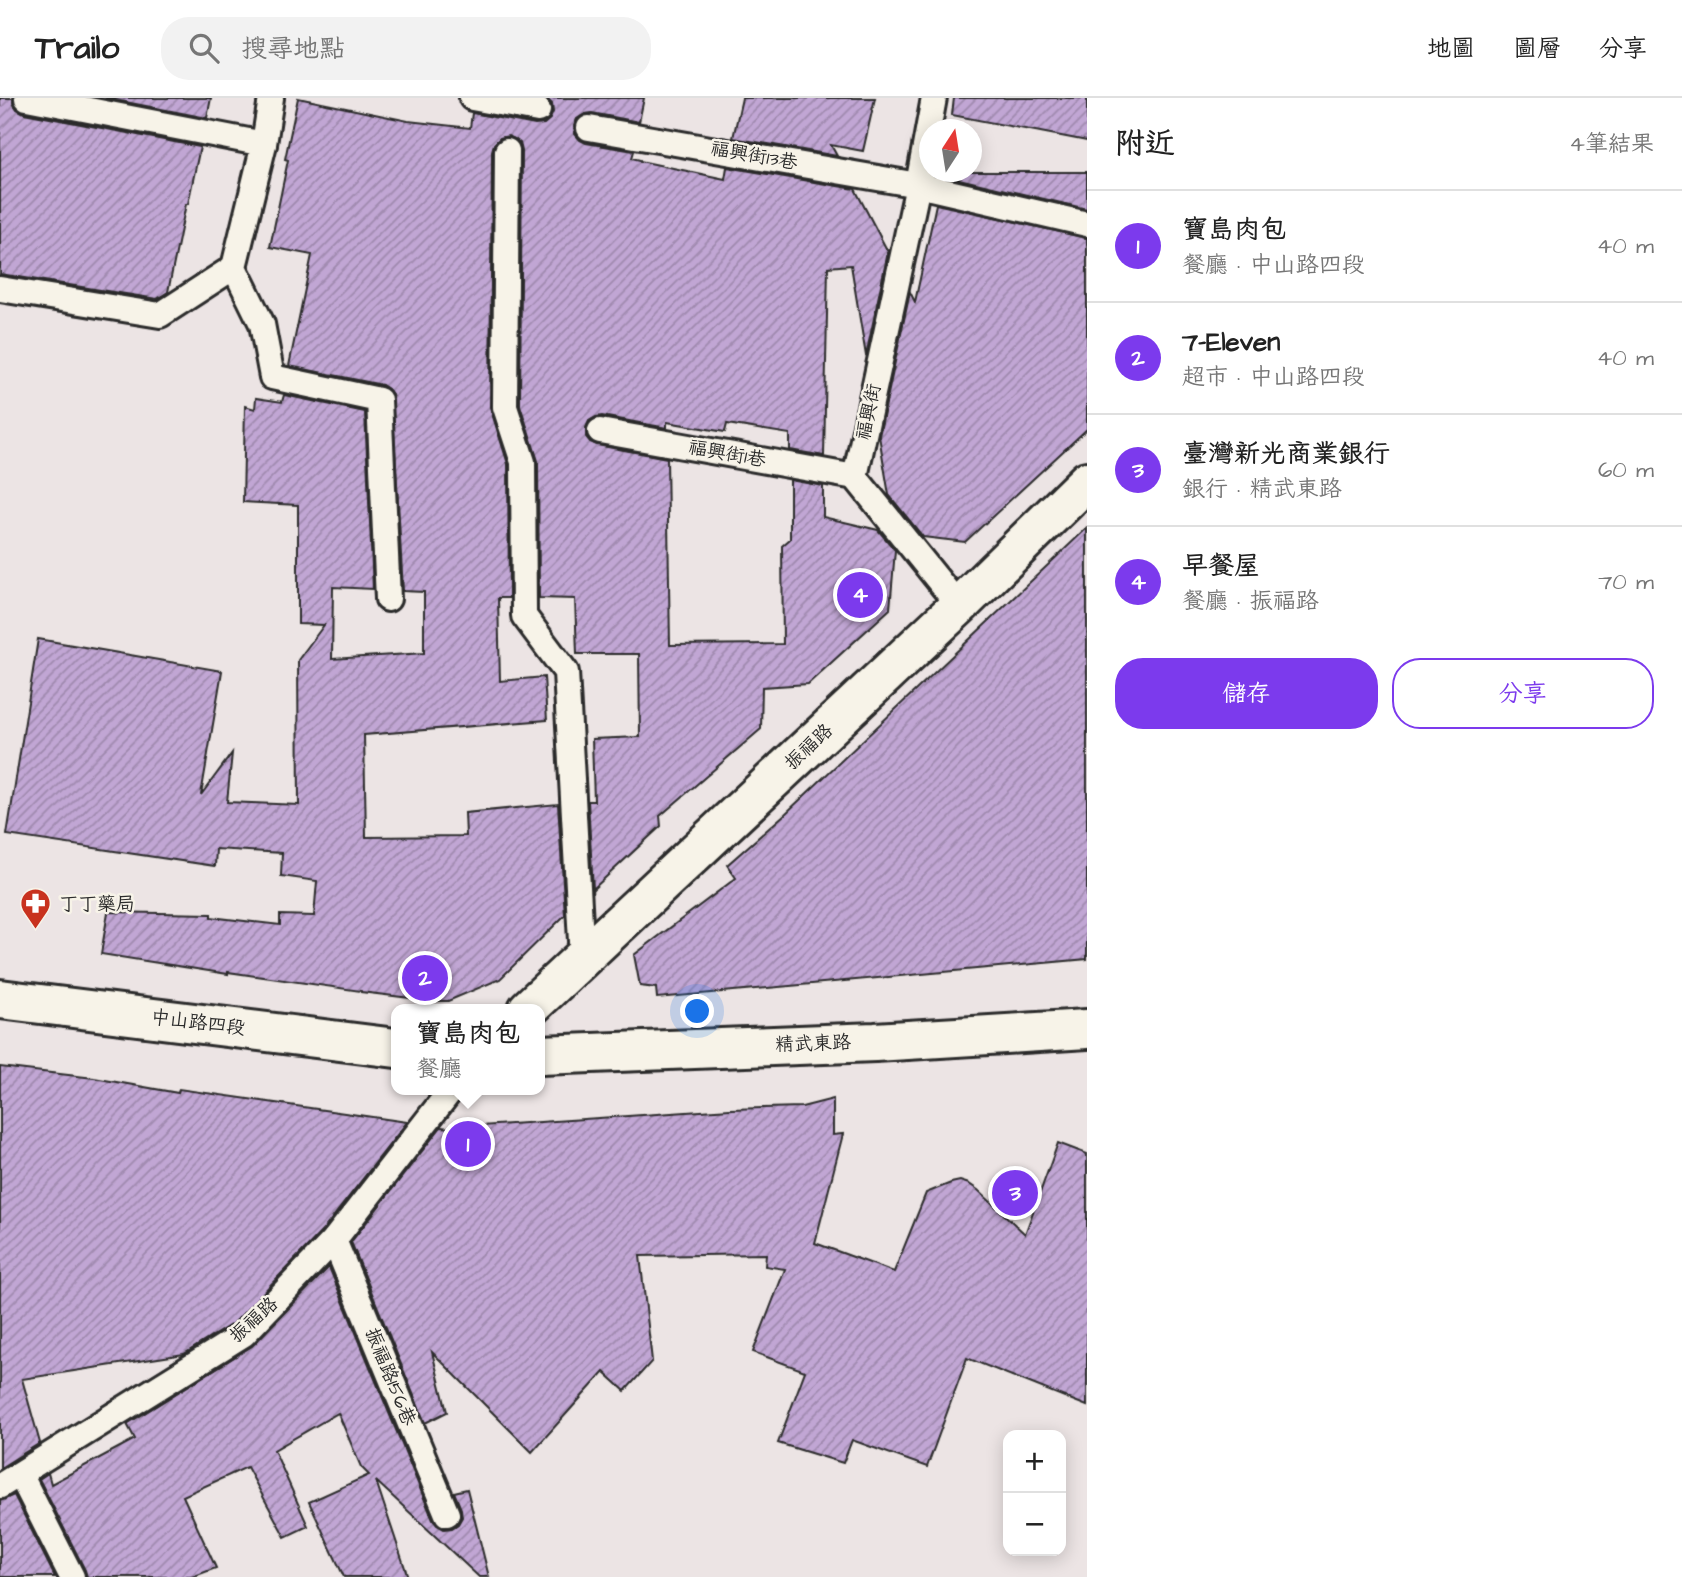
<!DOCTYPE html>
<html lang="zh-TW">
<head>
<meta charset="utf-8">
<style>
	body { margin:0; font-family:"Architects Daughter","LXGW WenKai TC",sans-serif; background:#f2f2f2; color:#222 }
	.controls { position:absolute; right:21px; bottom:21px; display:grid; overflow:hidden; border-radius:14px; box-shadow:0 4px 18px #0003 }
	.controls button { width:63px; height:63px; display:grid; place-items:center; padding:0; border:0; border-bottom:2px solid #e0e0e0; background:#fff; color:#222; font:35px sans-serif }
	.compass { position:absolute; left:919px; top:21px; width:63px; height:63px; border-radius:50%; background:#fff; box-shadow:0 4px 18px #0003; rotate:12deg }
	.you { position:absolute; left:698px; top:914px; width:24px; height:24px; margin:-18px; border:5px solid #fff; border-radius:50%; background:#1a73e8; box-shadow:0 0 0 10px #1a73e833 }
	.badge { display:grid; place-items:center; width:46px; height:46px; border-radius:50%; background:#7c3aed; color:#fff; font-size:23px; font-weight:700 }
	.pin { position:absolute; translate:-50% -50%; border:4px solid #fff; box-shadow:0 2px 7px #0006 }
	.popup { position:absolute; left:391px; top:906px; width:154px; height:91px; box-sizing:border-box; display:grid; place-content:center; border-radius:14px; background:#fff; filter:drop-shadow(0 2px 5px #0005); font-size:23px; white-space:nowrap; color:#767676 }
	.popup b { font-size:26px; color:#222 }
	.popup::after { content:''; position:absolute; left:50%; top:100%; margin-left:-14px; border:14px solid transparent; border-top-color:#fff }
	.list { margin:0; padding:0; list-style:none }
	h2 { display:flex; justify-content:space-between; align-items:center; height:91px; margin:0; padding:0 28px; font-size:30px }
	h2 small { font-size:23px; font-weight:400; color:#767676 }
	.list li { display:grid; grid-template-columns:46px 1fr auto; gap:21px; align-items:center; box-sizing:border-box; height:112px; padding:0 28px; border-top:2px solid #e0e0e0 }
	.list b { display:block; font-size:26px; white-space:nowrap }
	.list p { margin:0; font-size:23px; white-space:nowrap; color:#767676 }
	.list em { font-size:23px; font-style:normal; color:#767676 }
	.actions { display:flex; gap:14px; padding:21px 28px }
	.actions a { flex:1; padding:16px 0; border:2px solid #7c3aed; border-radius:28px; text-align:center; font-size:24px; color:#7c3aed }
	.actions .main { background:#7c3aed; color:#fff }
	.icon { flex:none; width:38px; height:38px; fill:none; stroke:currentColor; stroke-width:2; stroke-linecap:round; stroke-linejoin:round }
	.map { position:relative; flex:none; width:1087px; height:1479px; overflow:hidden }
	header { display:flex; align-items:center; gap:42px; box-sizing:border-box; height:98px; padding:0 35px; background:#fff; border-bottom:2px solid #e0e0e0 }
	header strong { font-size:33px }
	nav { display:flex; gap:38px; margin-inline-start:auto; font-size:24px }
	.search { width:490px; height:63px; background:#f2f2f2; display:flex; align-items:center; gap:18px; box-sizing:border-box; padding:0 24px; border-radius:28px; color:#767676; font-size:26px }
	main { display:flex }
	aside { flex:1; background:#fff }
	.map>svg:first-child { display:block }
	.building { fill:url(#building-hatch); stroke:#2b2b2b; stroke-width:2 }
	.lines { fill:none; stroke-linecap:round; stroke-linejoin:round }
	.lane-casing { stroke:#2b2b2b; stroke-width:30 }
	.street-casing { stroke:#2b2b2b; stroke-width:44 }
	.secondary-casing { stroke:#2b2b2b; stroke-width:44 }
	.lane { stroke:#f7f3e8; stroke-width:24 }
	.street { stroke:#f7f3e8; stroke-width:38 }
	.secondary { stroke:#f7f3e8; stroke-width:38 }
	.labels { text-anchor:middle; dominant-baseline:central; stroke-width:5; stroke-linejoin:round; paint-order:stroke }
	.street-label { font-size:19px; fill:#2b2b2b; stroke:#f7f3e8 }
	.poi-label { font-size:19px; fill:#2b2b2b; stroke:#f7f3e8; text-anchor:start }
</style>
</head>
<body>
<header>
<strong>Trailo</strong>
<div class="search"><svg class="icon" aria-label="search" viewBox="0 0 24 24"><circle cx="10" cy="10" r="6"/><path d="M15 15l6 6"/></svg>搜尋地點</div>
<nav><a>地圖</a><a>圖層</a><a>分享</a></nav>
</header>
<main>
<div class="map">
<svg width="1087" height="1479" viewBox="0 0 1087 1479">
	<defs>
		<pattern id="building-hatch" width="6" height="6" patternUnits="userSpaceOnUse" patternTransform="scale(1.75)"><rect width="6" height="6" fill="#c1a6d4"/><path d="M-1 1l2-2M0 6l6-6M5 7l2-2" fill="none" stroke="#9d87ac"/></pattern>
	</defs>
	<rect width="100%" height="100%" fill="#ece4e4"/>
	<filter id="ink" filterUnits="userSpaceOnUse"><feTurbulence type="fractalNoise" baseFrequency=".0143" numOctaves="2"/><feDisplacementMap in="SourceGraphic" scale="14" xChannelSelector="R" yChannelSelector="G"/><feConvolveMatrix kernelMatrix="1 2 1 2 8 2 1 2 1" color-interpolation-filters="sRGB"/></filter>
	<g filter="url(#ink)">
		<g class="building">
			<polygon points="0,0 13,0 13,5 17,11 24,15 200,49 188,106 186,106 168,194 157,201 0,176"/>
			<polygon points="105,0 211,0 207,20"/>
			<polygon points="298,0 408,23 470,30 472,15 535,27 544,26 550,21 553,14 552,6 546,0 644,0 639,24 592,15 585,16 577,21 574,28 575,36 580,42 586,45 634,53 632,60 640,62 640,63 725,81 727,69 855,91 888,154 866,258 851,167 828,169 824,358 790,352 790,336 727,326 725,334 667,324 667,330 602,318 596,319 589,323 586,330 586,339 590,344 597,347 667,360 670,547 783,546 782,448 790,441 790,382 823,388 823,419 878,432 895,452 890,511 808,586 762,589 761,631 660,718 661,728 593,791 588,703 594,703 592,641 640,639 639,556 577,556 575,501 539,500 538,363 520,307 522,53 520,45 515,41 508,38 500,40 494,46 492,53 490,309 508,366 509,500 498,500 500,583 544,579 547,622 364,637 366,739 466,738 465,715 558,706 565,817 500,881 448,903 435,903 361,894 361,893 228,874 228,876 101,856 108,814 211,816 211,819 280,827 280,817 314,818 317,783 281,778 282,755 216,751 215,768 7,737 38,541 222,573 201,697 232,655 227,704 299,707 298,562 324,527 298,526 298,407 243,404 245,308 255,311 256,300 282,304 284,297 365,314 373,491 333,489 332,561 424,555 424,494 403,493 392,296 388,291 382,287 289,268 312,157 270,149 288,62 285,61"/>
			<polygon points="742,0 875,0 863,53 831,47 837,58 733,40"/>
			<polygon points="954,0 1087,0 1087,43 952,17"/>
			<polygon points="943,74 1087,74 1087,111 942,77"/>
			<polygon points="936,106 1087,140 1087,331 965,444 923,439 889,397 879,338 910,194 915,204"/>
			<polygon points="1087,430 1087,861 657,900 656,890 640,888 634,857 736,780 727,767 785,716"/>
			<polygon points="0,969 94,980 178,995 179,991 407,1024 323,1132 235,1224 184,1256 22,1281 40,1345 0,1370"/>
			<polygon points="833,1001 833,1037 843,1036 815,1145 894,1174 926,1095 951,1085 960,1083 969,1086 978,1092 1025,1136 1058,1045 1087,1056 1087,1308 967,1260 927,1369 852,1342 843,1365 778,1345 805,1273 753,1254 785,1171 765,1168 766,1156 640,1158 652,1263 625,1293 604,1274 532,1354 432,1254 447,1314 425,1325 351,1144 441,1029 451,1030 730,1011 802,1009"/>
			<polygon points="329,1169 433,1422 437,1427 444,1431 452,1430 458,1426 462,1419 461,1411 454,1394 467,1391 489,1479 479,1479 376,1383 408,1479 344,1479 309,1404 369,1377 361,1369 338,1315 274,1352 308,1428 285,1439 247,1369 183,1398 216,1470 192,1479 87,1479 85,1472 39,1381 48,1375 51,1386 135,1341 127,1326 252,1248"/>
			<polygon points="14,1397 55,1479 0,1479 0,1403"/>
		</g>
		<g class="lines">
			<defs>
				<g id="lane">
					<polyline points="27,0 264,46"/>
					<polyline points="271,0 264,46 234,169 262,226 272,279 379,302 388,501"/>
					<polyline points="472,0 538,12"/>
					<polyline points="934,0 918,87 855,379 959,508"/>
					<polyline points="589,30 918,87 1087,126"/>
					<polyline points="507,53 505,309 523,364 524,518 566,574 582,861"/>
					<polyline points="0,191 160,217 234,169"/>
					<polyline points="600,333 855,379"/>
					<polyline points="334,1142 447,1416"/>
					<polyline points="20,1376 72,1479"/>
					<polyline points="0,1388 244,1236 334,1142 451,992"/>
				</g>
				<polyline id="street" points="528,911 959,508 1087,383"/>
				<g id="secondary">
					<polyline points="0,901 396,950"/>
					<polyline points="540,957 875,944 1087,931"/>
				</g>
			</defs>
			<use href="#lane" class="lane-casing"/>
			<use href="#street" class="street-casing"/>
			<use href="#secondary" class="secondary-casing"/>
			<use href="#lane" class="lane"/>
			<use href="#street" class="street"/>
			<use href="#secondary" class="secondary"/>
		</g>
	</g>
	<defs>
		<symbol id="pharmacy-pin" viewBox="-11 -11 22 30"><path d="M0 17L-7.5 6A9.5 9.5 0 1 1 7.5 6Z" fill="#c8321e" stroke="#f7f3e8"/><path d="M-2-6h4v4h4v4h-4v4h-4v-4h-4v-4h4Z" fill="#fff"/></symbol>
	</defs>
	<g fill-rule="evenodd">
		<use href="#pharmacy-pin" x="18" y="788" width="35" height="47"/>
	</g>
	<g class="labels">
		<g class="street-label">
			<text transform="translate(754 58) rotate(10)">福興街13巷</text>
			<text transform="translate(869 314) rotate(-78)">福興街</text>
			<text transform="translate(727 356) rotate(10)">福興街1巷</text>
			<text transform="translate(809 649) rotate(-43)">振福路</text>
			<text transform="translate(198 925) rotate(7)">中山路四段</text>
			<text transform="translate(813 946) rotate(-2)">精武東路</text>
			<text transform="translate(254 1222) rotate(-42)">振福路</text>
			<text transform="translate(390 1279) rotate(68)">振福路156巷</text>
		</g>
		<g class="poi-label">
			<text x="59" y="806">丁丁藥局</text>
		</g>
	</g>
</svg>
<div class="controls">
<button>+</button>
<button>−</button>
</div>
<svg class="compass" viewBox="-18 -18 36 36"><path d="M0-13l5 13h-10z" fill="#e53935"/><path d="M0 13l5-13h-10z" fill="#767676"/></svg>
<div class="you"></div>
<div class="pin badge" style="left:468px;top:1046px">1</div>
<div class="popup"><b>寶島肉包</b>餐廳</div>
<div class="pin badge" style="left:425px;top:880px">2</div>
<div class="pin badge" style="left:1015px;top:1095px">3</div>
<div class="pin badge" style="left:860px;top:497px">4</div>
</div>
<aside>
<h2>附近<small>4筆結果</small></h2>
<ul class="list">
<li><span class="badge">1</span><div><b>寶島肉包</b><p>餐廳 · 中山路四段</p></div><em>40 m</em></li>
<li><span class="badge">2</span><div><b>7-Eleven</b><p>超市 · 中山路四段</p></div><em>40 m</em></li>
<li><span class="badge">3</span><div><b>臺灣新光商業銀行</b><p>銀行 · 精武東路</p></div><em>60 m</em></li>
<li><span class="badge">4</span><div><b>早餐屋</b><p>餐廳 · 振福路</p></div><em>70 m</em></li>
</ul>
<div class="actions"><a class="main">儲存</a><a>分享</a></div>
</aside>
</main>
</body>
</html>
